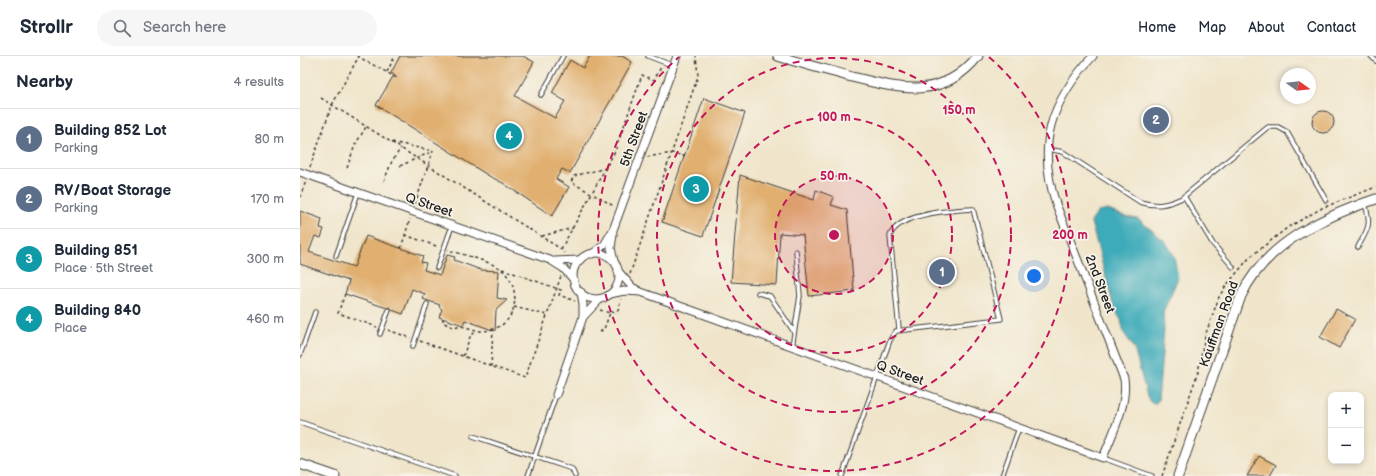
<!DOCTYPE html>
<html lang="en">
<head>
<meta charset="utf-8">
<style>
	body { margin:0; font-family:"Balsamiq Sans",sans-serif; background:#f6f6f7; color:#1f2937 }
	.controls { position:absolute; right:12px; bottom:12px; display:grid; overflow:hidden; border-radius:8px; box-shadow:0 2px 6px #0003 }
	.controls button { width:36px; height:36px; display:grid; place-items:center; padding:0; border:0; border-bottom:1px solid #e0e1e3; background:#fff; color:#1f2937; font:20px sans-serif }
	.compass { position:absolute; left:980px; top:12px; width:36px; height:36px; border-radius:50%; background:#fff; box-shadow:0 2px 6px #0003; rotate:105deg }
	.you { position:absolute; left:734px; top:220px; width:14px; height:14px; margin:-10px; border:3px solid #fff; border-radius:50%; background:#1a73e8; box-shadow:0 0 0 6px #1a73e833 }
	.badge { display:grid; place-items:center; width:26px; height:26px; border-radius:50%; background:#c8321e; color:#fff; font-size:13px; font-weight:700 }
	.pin { position:absolute; translate:-50% -50%; border:2px solid #fff; box-shadow:0 1px 4px #0006 }
	.list { margin:0; padding:0; list-style:none }
	h2 { display:flex; justify-content:space-between; align-items:center; height:52px; margin:0; padding:0 16px; font-size:17px }
	h2 small { font-size:13px; font-weight:400; color:#747a83 }
	.list li { display:grid; grid-template-columns:26px 1fr auto; gap:12px; align-items:center; box-sizing:border-box; height:60px; padding:0 16px; border-top:1px solid #e0e1e3 }
	.list b { display:block; font-size:15px; white-space:nowrap }
	.list p { margin:0; font-size:13px; white-space:nowrap; color:#747a83 }
	.list em { font-size:13px; font-style:normal; color:#747a83 }
	.icon { flex:none; width:22px; height:22px; fill:none; stroke:currentColor; stroke-width:2; stroke-linecap:round; stroke-linejoin:round }
	.map { position:relative; flex:none; width:1076px; height:420px; overflow:hidden }
	header { display:flex; align-items:center; gap:24px; box-sizing:border-box; height:56px; padding:0 20px; background:#fff; border-bottom:1px solid #e0e1e3 }
	header strong { font-size:19px }
	nav { display:flex; gap:22px; margin-inline-start:auto; font-size:14px }
	.search { width:280px; height:36px; background:#f6f6f7; display:flex; align-items:center; gap:10px; box-sizing:border-box; padding:0 14px; border-radius:22px; color:#747a83; font-size:15px }
	main { display:flex }
	aside { flex:1; background:#fff }
	.map>svg:first-child { display:block }
	.water { fill:#3cabba; stroke:#2c646b }
	.building { fill:#e1b071 }
	.lines { fill:none; stroke-linecap:round; stroke-linejoin:round }
	.lane-casing { stroke:#3c3a36; stroke-width:5.5 }
	.street-casing { stroke:#3c3a36; stroke-width:9 }
	.secondary-casing { stroke:#3c3a36; stroke-width:11 }
	.path { stroke:#3c3a36; stroke-width:1.5; stroke-dasharray:3 3; stroke-linecap:butt }
	.lane { stroke:#fff; stroke-width:3.5 }
	.street { stroke:#fff; stroke-width:7 }
	.secondary { stroke:#fff; stroke-width:9 }
	.ring { fill:none; stroke:#c2185b; stroke-width:2; stroke-dasharray:7 5 }
	.labels { text-anchor:middle; dominant-baseline:central; stroke-width:3.5; stroke-linejoin:round; paint-order:stroke }
	.street-label { font-size:13px; fill:#1c1c1c; stroke:#f7f3e8 }
	.centre { fill:#c2185b; stroke:#f7f3e8; stroke-width:2 }
	.ring-label { font-size:12px; text-anchor:middle; font-weight:bold; fill:#c2185b; stroke:#f7f3e8; stroke-width:3.5; stroke-linejoin:round; paint-order:stroke }
</style>
</head>
<body>
<header>
<strong>Strollr</strong>
<div class="search"><svg class="icon" aria-label="search" viewBox="0 0 24 24"><circle cx="10" cy="10" r="6"/><path d="M15 15l6 6"/></svg>Search here</div>
<nav><a>Home</a><a>Map</a><a>About</a><a>Contact</a></nav>
</header>
<main>
<aside>
<h2>Nearby<small>4 results</small></h2>
<ul class="list">
<li><span class="badge" style="background:#5c6f8a">1</span><div><b>Building 852 Lot</b><p>Parking</p></div><em>80 m</em></li>
<li><span class="badge" style="background:#5c6f8a">2</span><div><b>RV/Boat Storage</b><p>Parking</p></div><em>170 m</em></li>
<li><span class="badge" style="background:#0f9aa8">3</span><div><b>Building 851</b><p>Place · 5th Street</p></div><em>300 m</em></li>
<li><span class="badge" style="background:#0f9aa8">4</span><div><b>Building 840</b><p>Place</p></div><em>460 m</em></li>
</ul>
</aside>
<div class="map">
<svg width="1076" height="420" viewBox="0 0 1076 420">
	<rect width="100%" height="100%" fill="#f7f3e8"/>
	<filter id="ink" filterUnits="userSpaceOnUse"><feTurbulence type="fractalNoise" baseFrequency=".025" numOctaves="2"/><feDisplacementMap in="SourceGraphic" scale="8" xChannelSelector="R" yChannelSelector="G"/><feConvolveMatrix kernelMatrix="1 2 1 2 8 2 1 2 1" color-interpolation-filters="sRGB"/></filter>
	<filter id="wash" filterUnits="userSpaceOnUse"><feTurbulence type="fractalNoise" baseFrequency=".012" numOctaves="4" result="noise"/><feDisplacementMap in="SourceGraphic" scale="16" xChannelSelector="R" yChannelSelector="G"/><feGaussianBlur stdDeviation="0.9" result="paint"/><feColorMatrix in="noise" values="0 0 0 0 0 0 0 0 0 0 0 0 0 0 0 0 0 1.4 0 .05"/><feComposite in="paint" operator="in"/></filter>
	<g filter="url(#wash)">
		<rect width="100%" height="100%" fill="#f0e5cb"/>
		<polygon class="water" points="808,154 826,161 838,163 866,186 874,200 878,222 863,256 864,274 858,345 854,348 850,346 847,340 834,292 824,277 821,264 814,252 791,166 798,156"/>
		<g id="blocks">
			<g class="building">
				<polygon points="100,0 223,0 234,6 215,40 255,62 265,45 252,37 270,4 283,12 290,0 322,0 332,6 270,117 262,113 256,123 269,131 252,160 203,127 189,120 76,49 94,19 91,17"/>
				<polygon points="404,42 445,57 403,180 362,166"/>
				<circle cx="1023" cy="66" r="11"/>
				<polygon points="440,119 514,144 516,134 534,141 531,149 547,154 554,235 509,240 503,179 480,177 477,229 431,226"/>
				<polygon points="0,155 22,163 20,172 24,173 21,182 15,180 9,196 54,211 66,180 123,200 121,206 126,207 124,214 140,219 147,199 155,201 154,204 181,214 199,215 197,242 207,244 196,254 195,275 165,264 163,269 139,261 142,253 139,251 140,249 123,243 125,238 112,233 103,258 92,254 90,251 87,252 45,238 49,225 0,208"/>
				<polygon points="1036,253 1055,263 1039,292 1020,281"/>
				<polygon points="959,400 976,409 970,420 947,420"/>
			</g>
		</g>
	</g>
	<g filter="url(#ink)">
		<use href="#blocks" fill-opacity="0" stroke="#3c3a36" stroke-width="1"/>
		<g class="lines">
			<defs>
				<g id="lane">
					<polyline points="348,0 374,10"/>
					<polyline points="1071,0 1076,5"/>
					<polyline points="241,39 263,0"/>
					<path d="M748,93L763,96L840,146C857,151 867,149 882,142L968,71H978L987,76L1026,144"/>
					<polyline points="884,140 913,188 933,211"/>
					<path d="M1058,191C1068,173 1072,169 1065,148"/>
					<polyline points="36,200 58,137"/>
					<polyline points="137,212 152,170"/>
					<polyline points="458,237 470,240 494,276"/>
					<polyline points="80,278 89,254"/>
					<polyline points="113,290 127,248"/>
					<polyline points="492,291 500,240 496,195"/>
					<polyline points="0,299 15,256"/>
					<polyline points="0,366 155,420"/>
					<polyline points="173,380 272,413 275,420"/>
					<polyline points="803,402 852,420"/>
					<polyline points="228,420 256,339"/>
					<path d="M542,420L590,284L596,275L701,263L673,153C652,154 598,157 590,180L599,273"/>
					<polyline points="702,420 719,372"/>
				</g>
				<g id="street">
					<polyline points="0,116 250,204 263,212 274,224"/>
					<polyline points="313,178 311,192 314,205"/>
					<circle cx="296" cy="220" r="23"/>
					<polyline points="292,198 304,189 313,174 377,0"/>
					<polyline points="255,205 280,204"/>
					<polyline points="318,215 332,231 339,235"/>
					<path d="M310,238L324,235L341,236L803,402C812,378 828,349 824,323L756,148C736,88 751,45 793,0"/>
					<polyline points="283,261 300,243"/>
					<polyline points="256,339 283,261 283,248 281,236"/>
				</g>
				<g id="secondary">
					<path d="M478,0C503,8 527,14 552,21C600,33 642,45 678,0"/>
					<polyline points="0,408 35,420"/>
					<path d="M878,420L941,240C966,187 1023,161 1076,143"/>
				</g>
			</defs>
			<use href="#lane" class="lane-casing"/>
			<use href="#street" class="street-casing"/>
			<use href="#secondary" class="secondary-casing"/>
			<g class="path">
				<polyline points="57,0 97,22"/>
				<polyline points="87,16 95,0"/>
				<polyline points="21,42 261,193 264,197"/>
				<polyline points="92,86 133,95"/>
				<polyline points="347,101 372,97 384,100"/>
				<polyline points="323,105 331,104"/>
				<polyline points="100,110 133,95"/>
				<polyline points="10,111 32,49 59,0"/>
				<polyline points="47,112 55,89 66,71"/>
				<polyline points="306,112 274,120 271,126 314,150"/>
				<polyline points="84,125 92,105 101,92"/>
				<polyline points="0,141 6,125"/>
				<polyline points="115,148 133,95"/>
				<polyline points="105,179 139,191"/>
				<polyline points="242,180 273,172"/>
				<polyline points="101,192 110,163"/>
				<polyline points="261,193 315,95 342,19 354,24 361,11"/>
				<polyline points="202,213 261,234 259,239 275,245"/>
				<polyline points="330,218 398,20 396,0"/>
				<polyline points="45,238 38,257 77,271"/>
				<polyline points="214,251 247,259"/>
				<polyline points="300,254 310,257 318,254 321,243"/>
				<path d="M143,262V266C146,268 151,271 154,271C156,271 158,269 160,270C174,272 178,278 193,273C220,265 221,229 201,213C192,206 161,198 148,194"/>
				<polyline points="88,274 111,282"/>
				<polyline points="300,276 304,273 310,257"/>
				<polyline points="120,285 225,322 261,220"/>
				<polyline points="163,300 170,281 176,275"/>
				<polyline points="191,311 193,273"/>
				<polyline points="862,420 898,316 905,280 919,241 925,231 950,201 987,172 1022,152 1076,131"/>
			</g>
			<use href="#lane" class="lane"/>
			<use href="#street" class="street"/>
			<use href="#secondary" class="secondary"/>
		</g>
	</g>
	<circle cx="534" cy="179" r="59" fill="#c2185b" fill-opacity=".12"/>
	<g class="ring">
		<circle cx="534" cy="179" r="59"/>
		<circle cx="534" cy="179" r="118"/>
		<circle cx="534" cy="179" r="177"/>
		<path d="M689 1A236 236 0 1 1 379 1"/>
	</g>
	<g class="labels">
		<g class="street-label">
			<text transform="translate(334 83) rotate(-70)">5th Street</text>
			<text transform="translate(129 149) rotate(19)">Q Street</text>
			<text transform="translate(800 228) rotate(69)">2nd Street</text>
			<text transform="translate(919 268) rotate(-70)">Kauffman Road</text>
			<text transform="translate(600 317) rotate(20)">Q Street</text>
		</g>
	</g>
	<circle cx="534" cy="179" r="6" class="centre"/>
	<g class="ring-label">
		<text x="659" y="58">150 m</text>
		<text x="534" y="65">100 m</text>
		<text x="534" y="124">50 m</text>
		<text x="770" y="183">200 m</text>
	</g>
</svg>
<div class="controls">
<button>+</button>
<button>−</button>
</div>
<svg class="compass" viewBox="-18 -18 36 36"><path d="M0-13l5 13h-10z" fill="#e53935"/><path d="M0 13l5-13h-10z" fill="#747a83"/></svg>
<div class="you"></div>
<div class="pin badge" style="left:642px;top:216px;background:#5c6f8a">1</div>
<div class="pin badge" style="left:856px;top:64px;background:#5c6f8a">2</div>
<div class="pin badge" style="left:396px;top:133px;background:#0f9aa8">3</div>
<div class="pin badge" style="left:209px;top:80px;background:#0f9aa8">4</div>
</div>
</main>
</body>
</html>
